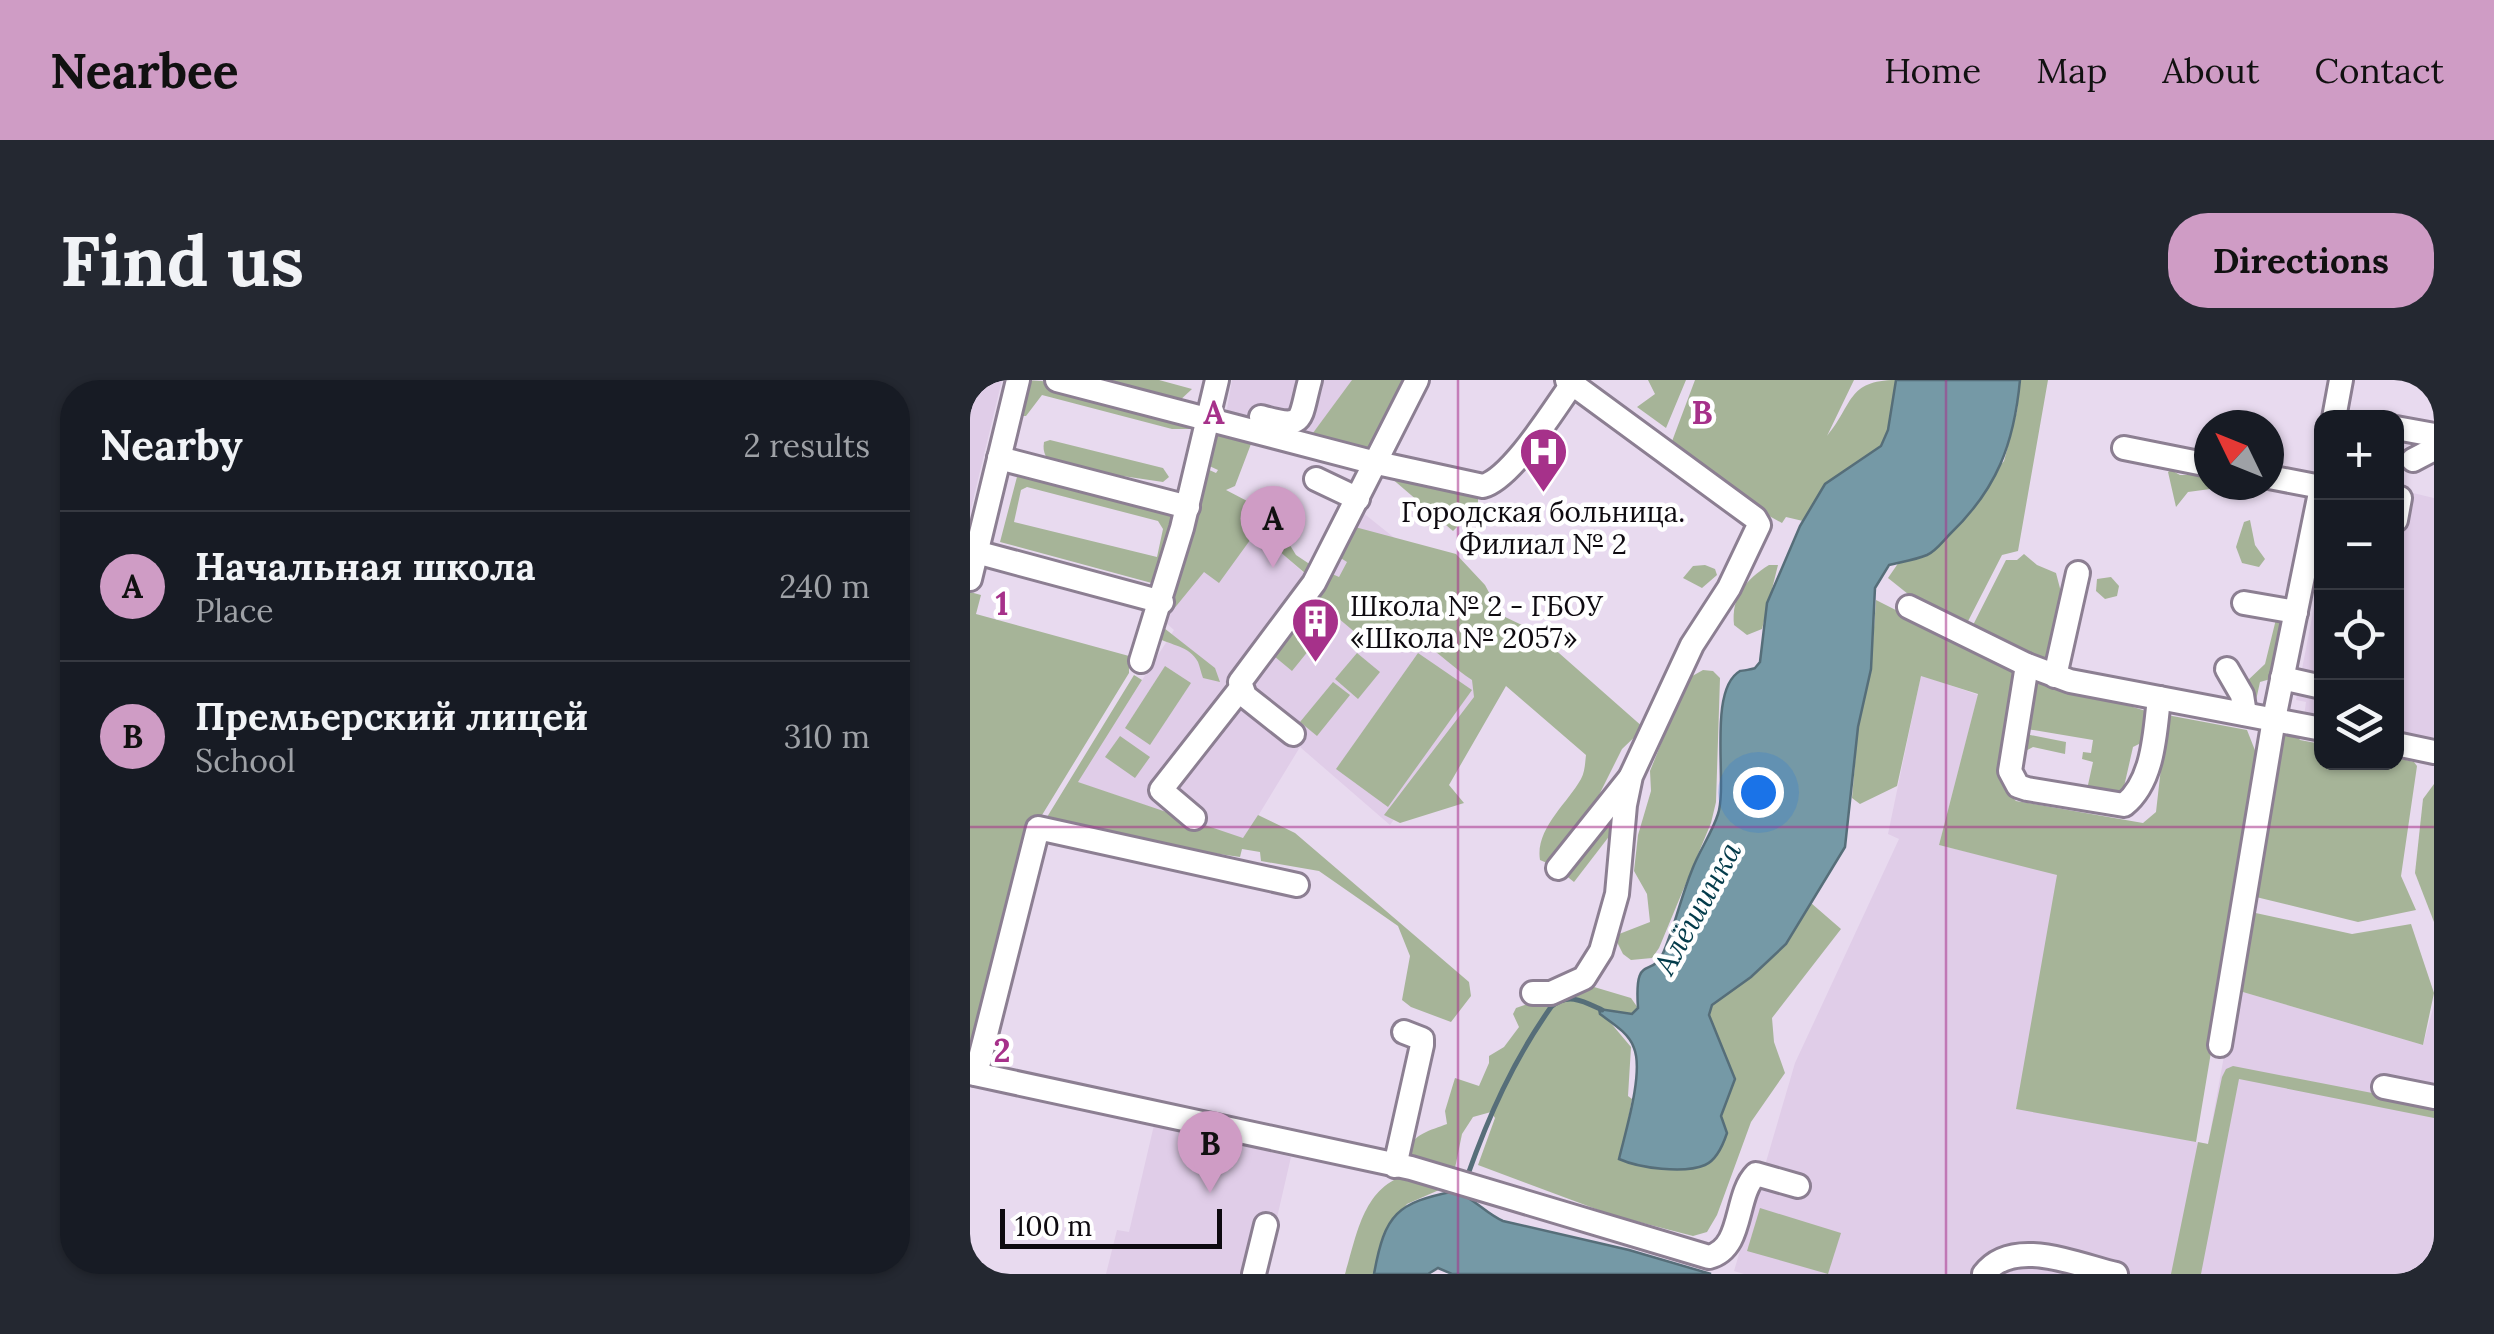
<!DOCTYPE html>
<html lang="en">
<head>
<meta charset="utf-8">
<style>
	body { margin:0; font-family:Lora,serif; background:#242831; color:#f1f3f6 }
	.controls { position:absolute; right:30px; top:30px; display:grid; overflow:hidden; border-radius:20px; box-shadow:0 2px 8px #0004 }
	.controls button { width:90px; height:90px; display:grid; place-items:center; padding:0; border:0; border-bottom:2px solid #363941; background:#171b24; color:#f1f3f6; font:50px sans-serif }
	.compass { position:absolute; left:1224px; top:30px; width:90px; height:90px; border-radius:50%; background:#171b24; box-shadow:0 2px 8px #0004; rotate:313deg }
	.scale { position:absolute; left:30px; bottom:25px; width:222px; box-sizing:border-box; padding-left:10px; border:5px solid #0e0a10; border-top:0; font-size:28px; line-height:35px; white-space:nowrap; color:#0e0a10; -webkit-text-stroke:8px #fff; paint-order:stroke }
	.you { position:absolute; left:788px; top:412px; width:35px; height:35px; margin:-25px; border:8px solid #fff; border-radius:50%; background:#1a73e8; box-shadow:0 0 0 15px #1a73e833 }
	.badge { display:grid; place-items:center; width:65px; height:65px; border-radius:50%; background:#cf9cc5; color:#111; font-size:32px; font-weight:700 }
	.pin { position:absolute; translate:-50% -82px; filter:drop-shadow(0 2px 5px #0008) }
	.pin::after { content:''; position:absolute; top:52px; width:35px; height:30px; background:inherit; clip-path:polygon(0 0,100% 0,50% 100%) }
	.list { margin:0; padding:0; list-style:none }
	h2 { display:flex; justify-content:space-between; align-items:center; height:130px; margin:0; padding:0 40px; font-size:42px }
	h2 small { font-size:32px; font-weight:400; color:#9ea1a6 }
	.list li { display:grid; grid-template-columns:65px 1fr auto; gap:30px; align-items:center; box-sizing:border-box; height:150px; padding:0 40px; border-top:2px solid #363941 }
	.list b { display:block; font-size:38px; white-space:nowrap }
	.list p { margin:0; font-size:32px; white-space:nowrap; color:#9ea1a6 }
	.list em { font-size:32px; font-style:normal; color:#9ea1a6 }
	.icon { flex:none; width:55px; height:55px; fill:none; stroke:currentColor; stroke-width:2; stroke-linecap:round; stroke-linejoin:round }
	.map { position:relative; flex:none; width:1464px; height:894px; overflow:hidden; border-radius:40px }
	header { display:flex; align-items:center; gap:60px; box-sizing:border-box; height:140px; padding:0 50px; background:#cf9cc5; color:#111 }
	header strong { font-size:48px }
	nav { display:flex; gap:55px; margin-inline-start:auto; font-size:35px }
	.intro { display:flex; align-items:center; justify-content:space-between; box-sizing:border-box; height:240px; padding:0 60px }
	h1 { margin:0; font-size:70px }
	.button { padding:25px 45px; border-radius:40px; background:#cf9cc5; color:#111; font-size:35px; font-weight:700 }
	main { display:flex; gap:60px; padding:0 60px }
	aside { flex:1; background:#171b24; border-radius:40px; box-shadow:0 2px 8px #0004 }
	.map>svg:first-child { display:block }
	.built { fill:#e0cde8 }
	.green { fill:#a6b498; fill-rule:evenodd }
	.water { fill:#7599a6; stroke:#566e79; stroke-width:2.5 }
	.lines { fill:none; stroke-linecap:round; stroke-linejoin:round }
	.stream { stroke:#566e79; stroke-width:5 }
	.minor-casing { stroke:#8c7f92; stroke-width:28 }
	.minor { stroke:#fff; stroke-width:22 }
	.grid { fill:none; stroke:#a6318a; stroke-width:2.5; stroke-opacity:0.55 }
	.labels { text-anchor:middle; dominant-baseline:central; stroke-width:9; stroke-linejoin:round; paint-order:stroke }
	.poi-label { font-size:28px; fill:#0e0a10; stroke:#fff }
	.water-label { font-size:30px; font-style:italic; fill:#033b4a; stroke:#fff }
	.grid-label { font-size:32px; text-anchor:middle; font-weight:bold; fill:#a6318a; stroke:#fff; stroke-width:9; stroke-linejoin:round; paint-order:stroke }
</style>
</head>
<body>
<header>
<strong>Nearbee</strong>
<nav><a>Home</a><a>Map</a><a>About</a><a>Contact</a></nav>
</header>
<div class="intro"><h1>Find us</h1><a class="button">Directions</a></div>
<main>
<aside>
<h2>Nearby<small>2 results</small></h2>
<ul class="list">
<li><span class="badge">A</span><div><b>Начальная школа</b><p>Place</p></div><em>240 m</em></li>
<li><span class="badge">B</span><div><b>Премьерский лицей</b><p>School</p></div><em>310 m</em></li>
</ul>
</aside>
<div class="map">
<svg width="1464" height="894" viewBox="0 0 1464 894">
	<rect width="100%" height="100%" fill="#e8daef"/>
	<g class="built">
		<polygon points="0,0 32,0 0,133"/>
		<polygon points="262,0 433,0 392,71 256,35"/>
		<polygon points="1426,109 1464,118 1464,358 1427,353"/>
		<polygon points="251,114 346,205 392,132 551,259 420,445 330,367 274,459 107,402 204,250 194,241"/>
		<polygon points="1351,191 1351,340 1334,337 1336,322 1326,320"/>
		<polygon points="951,295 1008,315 969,465 1087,494 1113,741 1238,764 1266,610 1453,665 1464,625 1464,894 774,894 764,891 825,683 929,459 918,454"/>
		<polygon points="184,745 321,777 294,894 136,894 147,850 159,852"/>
	</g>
	<g class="green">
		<polygon points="53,0 72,1 219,36 226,44 219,49 202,49 72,15 56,36 50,36"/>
		<polygon points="122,0 189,0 222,9 207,23"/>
		<polygon points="382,0 433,0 402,65 392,71 340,57"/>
		<polygon points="678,0 716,0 696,48 667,27 685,14"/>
		<path d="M725,0H884L857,56C883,25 877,0 926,0L918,50L911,66L855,104L833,141L816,137L812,143L792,132L701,64Z"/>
		<polygon points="1050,0 1078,0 1048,171 1032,175 994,249 958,230 918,198 929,182 954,176 1034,81 1047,31"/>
		<path d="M244,50L268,53L267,59L281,64L265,106L256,110L279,122L320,131L315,157L326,175L341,185L336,194L294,158L283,156L249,203L234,192L194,241L190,248H194L245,288L250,302L233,298C231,293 230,287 228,282C219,265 201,266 186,257L235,88L246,93L248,90L235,84Z"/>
		<path d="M80,60L193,88L199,97L193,102L85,86C77,79 72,74 74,62Z"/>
		<polygon points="1201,90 1210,95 1239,95 1239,105 1270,105 1218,112 1206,127 1198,92"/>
		<polygon points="413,91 504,115 508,119 508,136 489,128 481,139 488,146 483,151"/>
		<path d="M48,93L208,133L189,205L30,162ZM57,107L188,141L193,149L187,177L44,142L51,110Z"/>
		<polygon points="1280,140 1285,165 1295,179 1289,187 1272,183 1266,167 1274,142"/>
		<path d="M385,147L486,174L515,205L531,235L564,251L674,348L652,369L618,437L577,483L570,480C565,449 597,424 611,399C615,392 615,383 616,375L536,306L479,405L494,423L430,443L414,435L504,317L502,300C460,272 454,246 399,264L343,217L360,193L369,197L377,182L369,177Z"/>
		<polygon points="1054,174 1067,185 1086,193 1092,216 1083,284 1000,251 1036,180 1047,180"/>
		<polygon points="735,185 745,189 747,195 732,208 713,198 723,186"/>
		<path d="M799,185H808L792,249L777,255L764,245C761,217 775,200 799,185Z"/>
		<polygon points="1141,197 1149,206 1147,216 1135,219 1126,211 1127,199"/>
		<polygon points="0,212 11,215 6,234 159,276 159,293 69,440 0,684"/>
		<path d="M906,220L1048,292C1043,325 1019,396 1046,421L1173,443L1186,432L1197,335L1277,350L1286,373L1287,397L1226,762L1046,729L1087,495L969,465L1008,314L951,296L927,406L890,424L882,418L888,347L901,289Z"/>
		<polygon points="1308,231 1313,235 1304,298 1290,302 1285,325 1275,303 1295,284"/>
		<polygon points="330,234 341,243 327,260 339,270 322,291 299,272"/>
		<polygon points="387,273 410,292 388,319 365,299"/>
		<polygon points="448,273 502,310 418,427 366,389"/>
		<polygon points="195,286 221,303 180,365 155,348"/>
		<polygon points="733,290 743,291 750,298 746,422 741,443 689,568 682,578 661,580 653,574 644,556 680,542 677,514 664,491 668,455 681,411 680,391 717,299"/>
		<polygon points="164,295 172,300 108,402 273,458 288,435 325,453 499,602 501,616 481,642 441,627 432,620 440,576 428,546 349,491 291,481 290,472 272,469 270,477 235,472 233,479 74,442"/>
		<polygon points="1062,296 1176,331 1181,343 1175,361 1163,367 1151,420 1116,414 1123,382 1112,379 1113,372 1121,373 1123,360 1051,348"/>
		<polygon points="363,302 380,315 347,356 330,342"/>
		<polygon points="1323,351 1330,360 1351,364 1352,382 1426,382 1427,378 1444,382 1447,386 1431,496 1446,530 1388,542 1286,517 1299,438 1295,434 1296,425 1303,422 1307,384 1303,382 1311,368 1308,354"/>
		<polygon points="1050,353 1096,362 1095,374 1063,367 1050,374"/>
		<polygon points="150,356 180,377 165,398 135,377"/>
		<polygon points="1464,404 1464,542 1445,493 1453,419"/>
		<polygon points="647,421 644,450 604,502 594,494"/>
		<path d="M841,523L871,549L802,638L804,662L815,693L781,742L747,835L737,852L723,856L642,835L508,785L525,738L521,732L503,737L492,754L484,793L445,779L439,773C440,754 462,750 477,744L475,731L485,698L509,706L519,683V676L534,667L549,647L543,634L546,628L614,604L661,618L668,628L662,634L629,629L661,667L658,716L662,719L658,740L751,736L764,699L739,635L742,625L781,597L816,565Z"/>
		<polygon points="1281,532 1382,554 1441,544 1464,613 1453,665 1266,610"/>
		<polygon points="1263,686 1464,725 1464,738 1269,699 1231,894 1201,894 1228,762 1238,764 1252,697 1256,689"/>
		<path d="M440,794L470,805L469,810L437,824L414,854L404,894H375C387,855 393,805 440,794Z"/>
		<polygon points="790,828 871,853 858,894 777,871"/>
	</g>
	<g class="water">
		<path d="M926,0H1050C1044,64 1027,109 980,154C973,161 966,171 957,175C945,180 931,182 919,185L905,208L901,289L888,347L875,467L816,564L781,597L742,625L739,635L765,699L751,736L757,753C753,765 747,780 735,785C714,794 669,788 649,779C655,753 674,693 664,668C659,653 642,643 630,634L629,629L662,634L668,628C664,570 682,601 694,571C705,545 711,517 722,490C729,471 742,453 748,434C758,404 737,310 770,291C771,291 784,289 785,288L790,282L797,223L830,146L855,104L911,66L918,50Z"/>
		<path d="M485,811C504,818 515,833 533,841L659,870L741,894H482L468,888L458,894H404C415,833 427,823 485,811Z"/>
	</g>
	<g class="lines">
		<path class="stream" d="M497,797C519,735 543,681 581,627C598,612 613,621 632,630"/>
		<defs>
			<g id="minor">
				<path d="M87,0L398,81L513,106C542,98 584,29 602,4"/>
				<path d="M291,37C336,50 329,40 340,0"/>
				<polyline points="1364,38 1371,0"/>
				<polyline points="1426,48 1464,55"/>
				<polyline points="1154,68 1239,85"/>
				<polyline points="29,78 218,127"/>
				<polyline points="1443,80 1464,69"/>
				<polyline points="1299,97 1351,107"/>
				<polyline points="346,99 388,119"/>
				<polyline points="1426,140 1430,118"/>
				<polyline points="6,172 192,222"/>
				<polyline points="0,199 48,0"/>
				<polyline points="1274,223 1326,232"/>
				<polyline points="939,227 1057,285 1100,301 1352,349"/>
				<polyline points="171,281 212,148 247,0"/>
				<path d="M1057,285L1040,391L1048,406L1057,409L1154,425C1184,401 1185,352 1189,318"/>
				<polyline points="1257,289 1272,315 1275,334"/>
				<polyline points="1085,296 1108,193"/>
				<polyline points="1312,298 1352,307"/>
				<polyline points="323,354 275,316 270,302 344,203 447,0"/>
				<polyline points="1426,364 1464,372"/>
				<polyline points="224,438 191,410 271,308"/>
				<polyline points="588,488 659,399"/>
				<polyline points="563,613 581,613 614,598 631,571 647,514 655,425 661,396 722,265 759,208 789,145 785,138 597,0"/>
				<polyline points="1250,665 1304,339 1352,103"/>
				<path d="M0,693L441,788L739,877C774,868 764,816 786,794L828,806"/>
				<polyline points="6,694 68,448 327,505"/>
				<polyline points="1414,707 1464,717"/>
				<polyline points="425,786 452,665 452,659 434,652"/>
				<polyline points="284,894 296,845"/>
				<path d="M1014,894C1043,856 1107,885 1146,894"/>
			</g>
		</defs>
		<use href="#minor" class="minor-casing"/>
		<use href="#minor" class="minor"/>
	</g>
	<path class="grid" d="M488,0V894M976,0V894M0,447H1464"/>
	<defs>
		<symbol id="hospital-pin" viewBox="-11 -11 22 30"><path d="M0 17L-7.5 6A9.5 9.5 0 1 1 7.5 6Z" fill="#a6318a" stroke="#fff"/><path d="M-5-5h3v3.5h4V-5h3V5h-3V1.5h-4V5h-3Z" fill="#fff"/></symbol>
		<symbol id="building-pin" viewBox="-11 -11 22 30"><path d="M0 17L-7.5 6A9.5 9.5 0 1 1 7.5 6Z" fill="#a6318a" stroke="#fff"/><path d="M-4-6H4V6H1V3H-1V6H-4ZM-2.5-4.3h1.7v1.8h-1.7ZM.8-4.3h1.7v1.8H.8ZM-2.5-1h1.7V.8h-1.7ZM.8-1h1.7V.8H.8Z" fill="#fff"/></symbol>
	</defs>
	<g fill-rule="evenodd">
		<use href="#hospital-pin" x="546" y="44" width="55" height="75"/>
		<use href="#building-pin" x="318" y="214" width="55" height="75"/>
	</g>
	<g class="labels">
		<g class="poi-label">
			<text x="573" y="132">Городская больница.<tspan x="573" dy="32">Филиал № 2</tspan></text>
			<text x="380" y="226" text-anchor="start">Школа № 2 - ГБОУ<tspan x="380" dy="32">«Школа № 2057»</tspan></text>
		</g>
		<g class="water-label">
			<text transform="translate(727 528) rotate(-61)">Алёшинка</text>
		</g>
	</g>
	<g class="grid-label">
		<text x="244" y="44">A</text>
		<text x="732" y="44">B</text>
		<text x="32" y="235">1</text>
		<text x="32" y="682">2</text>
	</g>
</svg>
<div class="controls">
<button>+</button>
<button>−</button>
<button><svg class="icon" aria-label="locate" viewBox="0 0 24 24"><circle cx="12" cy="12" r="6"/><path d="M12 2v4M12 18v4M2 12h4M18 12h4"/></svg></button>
<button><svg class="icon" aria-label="layers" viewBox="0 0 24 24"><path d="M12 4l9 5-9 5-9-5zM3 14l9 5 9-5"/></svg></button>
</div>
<svg class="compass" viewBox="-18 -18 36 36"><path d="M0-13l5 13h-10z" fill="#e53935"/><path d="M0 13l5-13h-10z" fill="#9ea1a6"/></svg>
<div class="scale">100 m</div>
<div class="you"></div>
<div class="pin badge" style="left:303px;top:188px">A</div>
<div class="pin badge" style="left:240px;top:813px">B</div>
</div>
</main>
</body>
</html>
